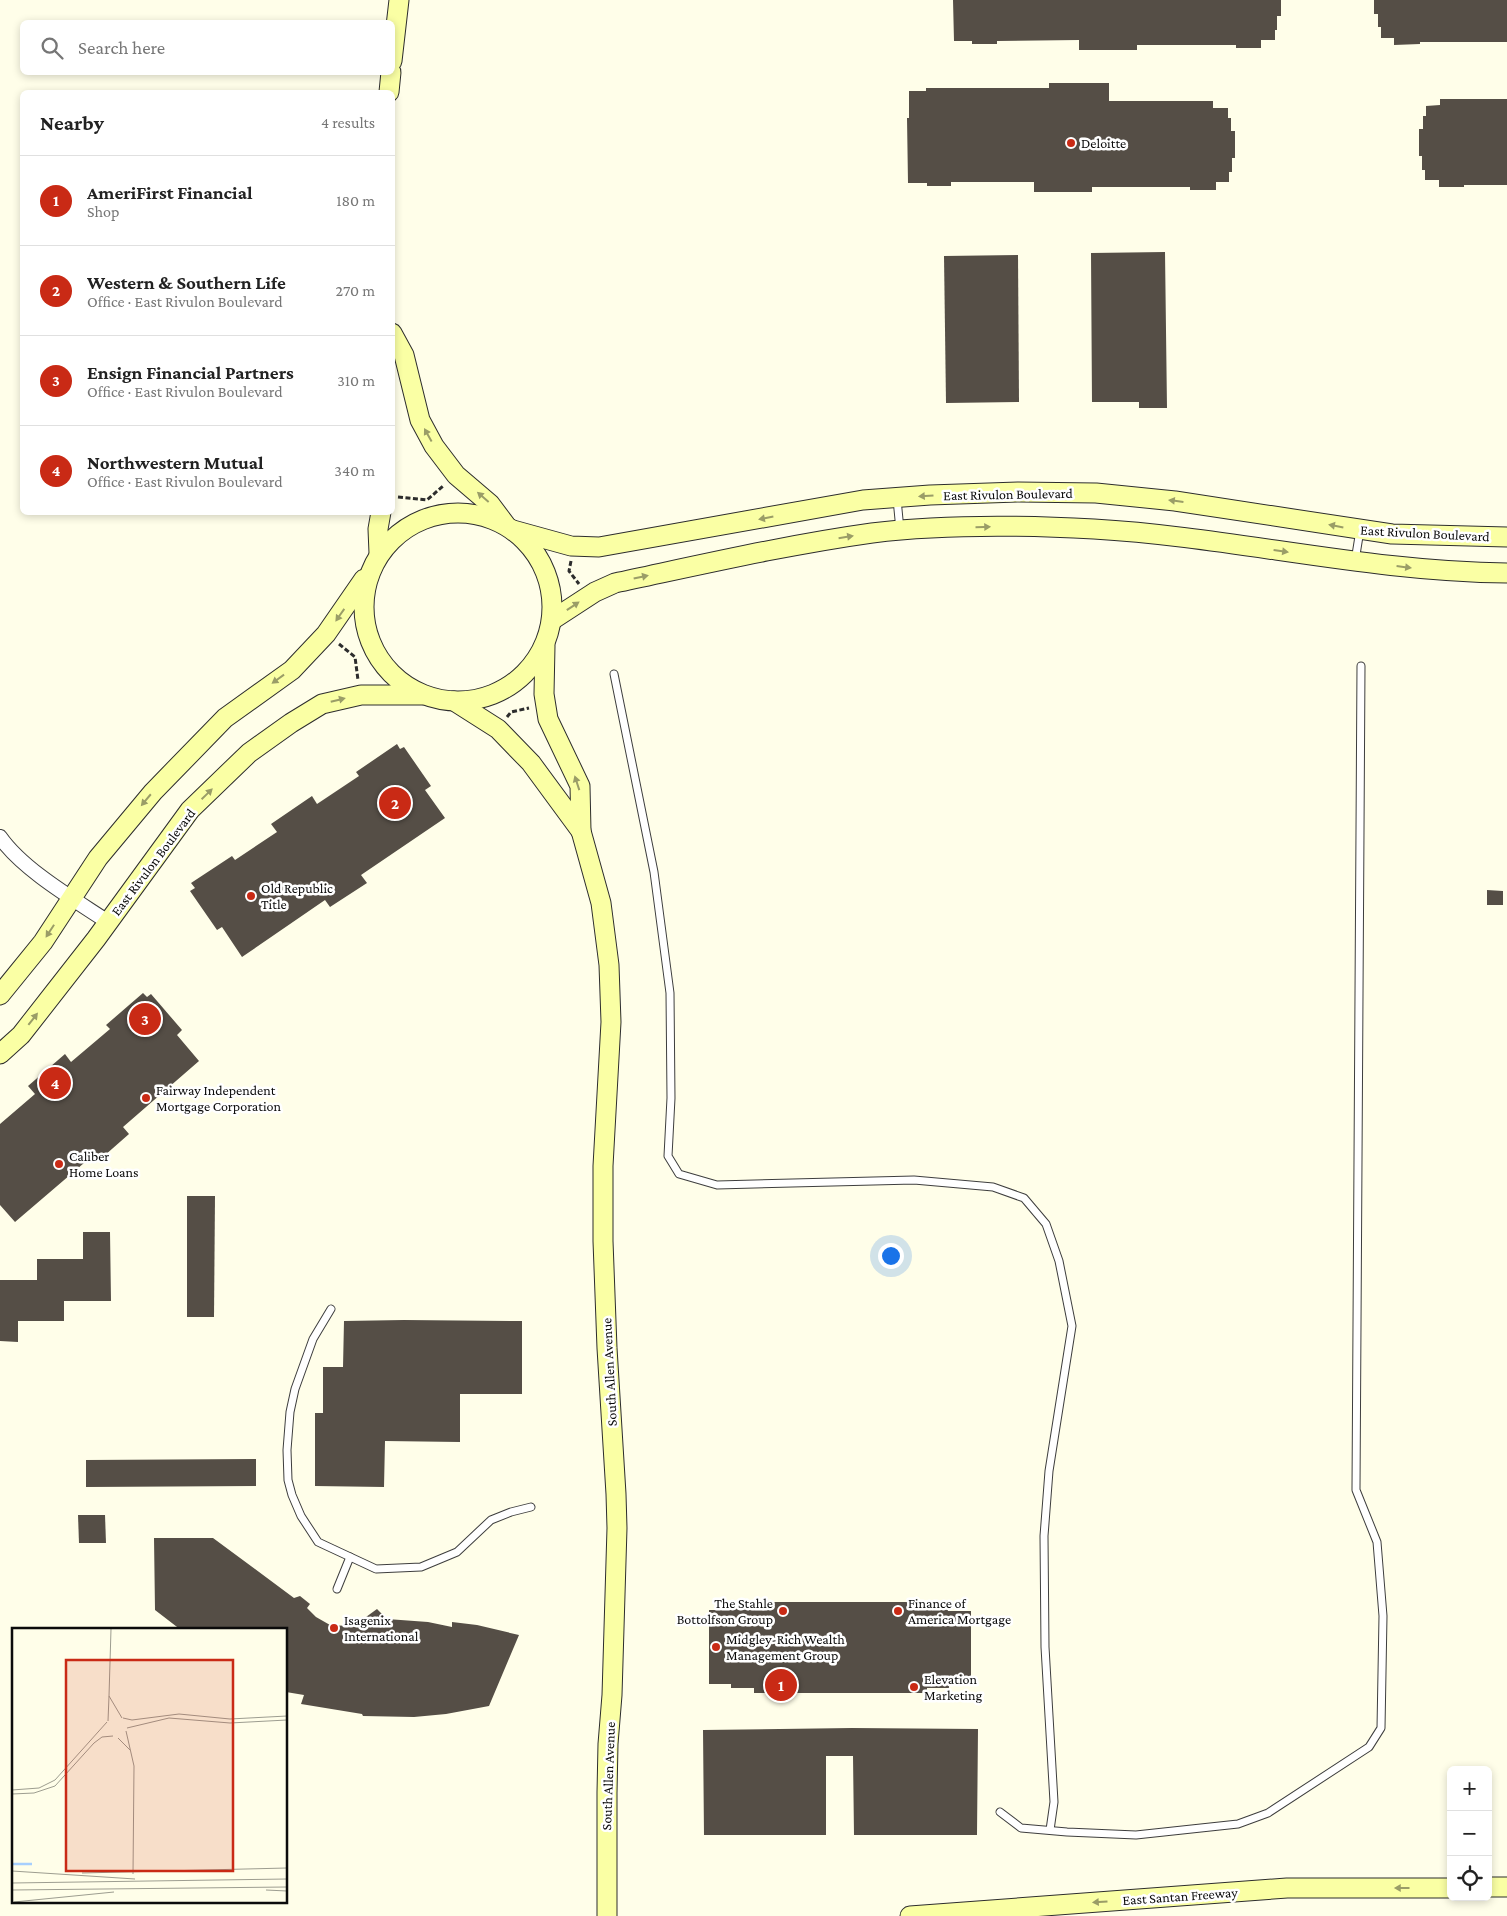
<!DOCTYPE html>
<html lang="en">
<head>
<meta charset="utf-8">
<style>
	body { margin:0; font-family:"Crimson Pro",serif; background:#f6f6f6; color:#222 }
	.controls { position:absolute; right:15px; bottom:15px; display:grid; overflow:hidden; border-radius:8px; box-shadow:0 2px 8px #0003 }
	.controls button { width:45px; height:45px; display:grid; place-items:center; padding:0; border:0; border-bottom:1px solid #e0e0e0; background:#fff; color:#222; font:25px sans-serif }
	.you { position:absolute; left:890px; top:1255px; width:18px; height:18px; margin:-12px; border:4px solid #fff; border-radius:50%; background:#1a73e8; box-shadow:0 0 0 8px #1a73e833 }
	.badge { display:grid; place-items:center; width:32px; height:32px; border-radius:50%; background:#c92a15; color:#fff; font-size:16px; font-weight:700 }
	.pin { position:absolute; translate:-50% -50%; border:2px solid #fff; box-shadow:0 1px 5px #0006 }
	.list { margin:0; padding:0; list-style:none }
	h2 { display:flex; justify-content:space-between; align-items:center; height:65px; margin:0; padding:0 20px; font-size:21px }
	h2 small { font-size:16px; font-weight:400; color:#767676 }
	.list li { display:grid; grid-template-columns:32px 1fr auto; gap:15px; align-items:center; box-sizing:border-box; height:90px; padding:0 20px; border-top:1px solid #e0e0e0 }
	.list b { display:block; font-size:19px; white-space:nowrap }
	.list p { margin:0; font-size:16px; white-space:nowrap; color:#767676 }
	.list em { font-size:16px; font-style:normal; color:#767676 }
	.icon { flex:none; width:28px; height:28px; fill:none; stroke:currentColor; stroke-width:2; stroke-linecap:round; stroke-linejoin:round }
	.map { position:relative; flex:none; width:1507px; height:1916px; overflow:hidden }
	.search { position:absolute; background:#fff; box-shadow:0 2px 8px #0003; left:20px; top:20px; width:375px; height:55px; display:flex; align-items:center; gap:12px; box-sizing:border-box; padding:0 18px; border-radius:8px; color:#767676; font-size:19px }
	.panel { position:absolute; background:#fff; box-shadow:0 2px 8px #0003; left:20px; top:90px; width:375px; height:425px; border-radius:8px }
	.map>svg:first-child { display:block }
	.building { fill:#554e46 }
	.lines { fill:none; stroke-linecap:round; stroke-linejoin:round }
	.lane-casing { stroke:#3e3e3e; stroke-width:9 }
	.street-casing { stroke:#3e3e3e; stroke-width:16 }
	.secondary-casing { stroke:#2d2d2d; stroke-width:21 }
	.path { stroke:#2d2d2d; stroke-width:3; stroke-dasharray:5 2.5; stroke-linecap:butt }
	.lane { stroke:#fff; stroke-width:7 }
	.street { stroke:#fff; stroke-width:14 }
	.secondary { stroke:#faffa4; stroke-width:19 }
	.oneway { fill:#9a9d67 }
	.poi-dot { fill:#c92a15; stroke:#fff; stroke-width:2 }
	.labels { text-anchor:middle; dominant-baseline:central; stroke-width:5; stroke-linejoin:round; paint-order:stroke }
	.poi-label { font-size:14px; fill:#0b0b0b; stroke:#fff; text-anchor:start }
	.street-label { font-size:14px; fill:#0b0b0b; stroke:#fff }
	.inset-river { fill:none; stroke:#a7cffd; stroke-width:2.5 }
	.inset-road { fill:none; stroke:#9d9d90; stroke-width:1 }
	.view { fill:#c92a15; fill-opacity:0.15; stroke:#c92a15; stroke-width:2.5 }
	.inset-edge { fill:none; stroke:#0b0b0b; stroke-width:2.5 }
</style>
</head>
<body>
<div class="map">
<svg width="1507" height="1916" viewBox="0 0 1507 1916">
	<rect width="100%" height="100%" fill="#fffee9"/>
	<g class="building">
		<polygon points="953,0 1281,0 1281,16 1277,16 1277,30 1275,30 1275,40 1261,40 1261,48 1236,48 1236,45 1137,45 1137,50 1079,50 1079,40 997,41 997,44 972,44 972,41 954,41"/>
		<polygon points="1374,0 1507,0 1507,42 1420,42 1420,44 1394,45 1394,38 1381,38 1381,27 1378,27 1378,14 1374,14"/>
		<polygon points="1049,83 1109,83 1109,101 1213,101 1213,108 1228,108 1228,118 1231,118 1231,131 1235,131 1235,158 1232,158 1232,172 1229,172 1229,182 1216,182 1216,190 1190,190 1190,187 1092,187 1092,192 1034,192 1034,182 951,182 951,186 927,186 927,183 908,183 907,118 909,118 909,91 926,91 926,88 1049,88"/>
		<polygon points="1440,99 1507,99 1507,185 1464,185 1464,187 1439,187 1439,180 1425,180 1425,170 1422,170 1422,156 1419,156 1419,129 1423,129 1423,116 1426,116 1426,106 1440,105"/>
		<polygon points="1165,252 1167,408 1139,408 1139,402 1092,402 1091,253"/>
		<polygon points="1018,255 1019,402 946,403 944,256"/>
		<polygon points="397,744 400,749 404,747 431,786 425,790 445,818 361,875 367,883 330,907 325,900 242,957 222,927 217,930 190,891 195,888 191,883 232,856 235,860 277,832 271,824 312,796 317,804 359,776 356,772"/>
		<polygon points="1487,890 1503,891 1503,905 1487,905"/>
		<polygon points="143,993 147,997 151,994 182,1030 177,1035 199,1061 123,1127 129,1134 96,1163 91,1157 15,1222 0,1205 0,1124 35,1094 28,1086 65,1054 71,1062 110,1029 106,1025"/>
		<polygon points="187,1196 215,1196 214,1317 187,1317"/>
		<polygon points="83,1232 110,1232 111,1301 64,1301 64,1321 18,1321 18,1342 0,1341 0,1280 37,1280 37,1259 83,1259"/>
		<polygon points="404,1320 522,1321 522,1394 460,1394 460,1442 385,1441 384,1487 315,1486 315,1413 323,1413 323,1367 343,1367 344,1321"/>
		<polygon points="256,1459 256,1486 86,1487 86,1460"/>
		<polygon points="78,1515 105,1515 106,1543 79,1543"/>
		<polygon points="154,1538 213,1538 294,1598 300,1596 310,1604 307,1608 316,1617 330,1625 348,1626 355,1625 377,1609 387,1619 428,1622 452,1627 452,1622 477,1625 519,1635 489,1706 446,1714 414,1717 363,1716 362,1714 301,1704 304,1695 286,1692 286,1630 181,1630 155,1610"/>
		<polygon points="755,1602 927,1602 927,1607 948,1607 948,1611 971,1611 971,1683 949,1683 949,1688 927,1688 927,1693 754,1693 754,1688 731,1688 731,1684 709,1684 709,1610 732,1610 732,1606 755,1606"/>
		<polygon points="852,1728 978,1729 977,1835 854,1835 853,1756 826,1756 826,1835 704,1835 703,1730"/>
	</g>
	<g class="lines">
		<defs>
			<g id="lane">
				<polyline points="897,499 900,530"/>
				<polyline points="1355,561 1360,530"/>
				<polyline points="614,674 654,872 670,993 671,1098 668,1156 679,1174 717,1185 914,1180 993,1187 1024,1198 1046,1224 1059,1261 1072,1326 1049,1471 1044,1536 1045,1647 1054,1802 1050,1830"/>
				<polyline points="331,1309 313,1339 295,1389 290,1412 287,1450 288,1480 292,1495 301,1516 318,1542 376,1569 421,1567 457,1552 491,1520 511,1512 531,1507"/>
				<polyline points="337,1589 350,1557"/>
				<polyline points="1000,1812 1021,1828 1067,1832 1136,1835 1238,1824 1268,1813 1369,1747 1381,1728 1383,1616 1377,1542 1356,1490 1361,666"/>
			</g>
			<path id="street" d="M0,837C23,870 75,900 108,922"/>
			<g id="secondary">
				<polyline points="392,61 399,0"/>
				<polyline points="389,92 391,72"/>
				<polyline points="392,333 404,355 420,420 434,446 456,475 490,504 505,524"/>
				<circle cx="458" cy="607" r="94"/>
				<polyline points="513,530 571,546 599,547 863,500 930,495 1018,492 1096,493 1175,501 1392,534 1507,537"/>
				<polyline points="379,553 378,529 381,512"/>
				<path d="M552,620L595,592L615,583C700,565 786,545 872,533C945,524 1020,525 1094,529C1232,537 1368,572 1507,573"/>
				<polyline points="545,646 544,694 548,719 580,786 581,831 601,903 609,965 611,1022 603,1166 603,1241 607,1348 616,1494 617,1528 612,1695 608,1744 607,1793 607,1916"/>
				<polyline points="454,701 498,729 531,763 581,831"/>
				<polyline points="0,995 43,942 98,858 153,792 225,718 292,670 326,634 364,579"/>
				<polyline points="0,1054 21,1035 96,939 190,810 249,753 291,723 322,704 361,695 422,695"/>
				<polyline points="1488,1887 1507,1887"/>
				<polyline points="910,1916 1287,1888 1451,1888"/>
			</g>
		</defs>
		<use href="#lane" class="lane-casing"/>
		<use href="#street" class="street-casing"/>
		<use href="#secondary" class="secondary-casing"/>
		<g class="path">
			<polyline points="398,497 427,500 443,486"/>
			<polyline points="571,561 569,571 579,584"/>
			<polyline points="339,644 355,657 358,680"/>
			<polyline points="507,717 511,712 529,708"/>
		</g>
		<use href="#lane" class="lane"/>
		<use href="#street" class="street"/>
		<use href="#secondary" class="secondary"/>
	</g>
	<defs><path id="oneway-solid" d="M-6-.8H1V-3.2L6.5 0L1 3.2V.8H-6Z" transform="scale(1.25)"/></defs>
	<g class="oneway">
		<use href="#oneway-solid" transform="translate(428 435) rotate(-119)"/>
		<use href="#oneway-solid" transform="translate(926 496) rotate(176)"/>
		<use href="#oneway-solid" transform="translate(483 497) rotate(-139)"/>
		<use href="#oneway-solid" transform="translate(1176 501) rotate(-173)"/>
		<use href="#oneway-solid" transform="translate(766 518) rotate(169)"/>
		<use href="#oneway-solid" transform="translate(1336 526) rotate(-169)"/>
		<use href="#oneway-solid" transform="translate(983 527) rotate(-2)"/>
		<use href="#oneway-solid" transform="translate(846 537) rotate(-9)"/>
		<use href="#oneway-solid" transform="translate(1281 551) rotate(8)"/>
		<use href="#oneway-solid" transform="translate(1404 567) rotate(7)"/>
		<use href="#oneway-solid" transform="translate(641 577) rotate(-12)"/>
		<use href="#oneway-solid" transform="translate(573 606) rotate(-34)"/>
		<use href="#oneway-solid" transform="translate(340 615) rotate(125)"/>
		<use href="#oneway-solid" transform="translate(278 679) rotate(144)"/>
		<use href="#oneway-solid" transform="translate(338 700) rotate(-14)"/>
		<use href="#oneway-solid" transform="translate(577 783) rotate(-108)"/>
		<use href="#oneway-solid" transform="translate(207 794) rotate(-44)"/>
		<use href="#oneway-solid" transform="translate(146 800) rotate(130)"/>
		<use href="#oneway-solid" transform="translate(50 931) rotate(123)"/>
		<use href="#oneway-solid" transform="translate(33 1019) rotate(-52)"/>
		<use href="#oneway-solid" transform="translate(1402 1888) rotate(180)"/>
		<use href="#oneway-solid" transform="translate(1100 1902) rotate(176)"/>
	</g>
	<g class="poi-dot">
		<circle cx="1071" cy="143" r="5"/>
		<circle cx="251" cy="896" r="5"/>
		<circle cx="146" cy="1098" r="5"/>
		<circle cx="59" cy="1164" r="5"/>
		<circle cx="783" cy="1611" r="5"/>
		<circle cx="898" cy="1611" r="5"/>
		<circle cx="334" cy="1628" r="5"/>
		<circle cx="716" cy="1647" r="5"/>
		<circle cx="914" cy="1687" r="5"/>
	</g>
	<g class="labels">
		<g class="poi-label">
			<text x="1081" y="143">Deloitte</text>
			<text x="261" y="888">Old Republic<tspan x="261" dy="16">Title</tspan></text>
			<text x="156" y="1090">Fairway Independent<tspan x="156" dy="16">Mortgage Corporation</tspan></text>
			<text x="69" y="1156">Caliber<tspan x="69" dy="16">Home Loans</tspan></text>
			<text x="773" y="1603" text-anchor="end">The Stahle<tspan x="773" dy="16">Bottolfson Group</tspan></text>
			<text x="908" y="1603">Finance of<tspan x="908" dy="16">America Mortgage</tspan></text>
			<text x="344" y="1620">Isagenix<tspan x="344" dy="16">International</tspan></text>
			<text x="726" y="1639">Midgley-Rich Wealth<tspan x="726" dy="16">Management Group</tspan></text>
			<text x="924" y="1679">Elevation<tspan x="924" dy="16">Marketing</tspan></text>
		</g>
		<g class="street-label">
			<text transform="translate(1008 494) rotate(-1)">East Rivulon Boulevard</text>
			<text transform="translate(1425 533) rotate(3)">East Rivulon Boulevard</text>
			<text transform="translate(153 862) rotate(-53)">East Rivulon Boulevard</text>
			<text transform="translate(609 1372) rotate(-93)">South Allen Avenue</text>
			<text transform="translate(608 1776) rotate(-88)">South Allen Avenue</text>
			<text transform="translate(1180 1896) rotate(-4)">East Santan Freeway</text>
		</g>
	</g>
	<g transform="translate(12 1628)">
		<rect width="275" height="275" fill="#fffee9"/>
		<path class="inset-river" d="M1,236H20"/>
		<path class="inset-road" d="M99,1L97,68L110,90M111,90L120,92L167,86L218,91L275,88M96,93L97,68M115,100L157,90L218,95L275,92M114,103L122,138L121,246M106,110L118,122M0,162L27,160L43,152L95,94M0,166L22,165L43,158L82,115L90,109L101,108M0,243L123,251M70,245L275,240M0,255L275,251M0,262L275,259M254,262L275,263M2,274L102,264"/>
		<path class="view" d="M54,32H221V243H54Z"/>
		<rect width="275" height="275" class="inset-edge"/>
	</g>
</svg>
<div class="controls">
<button>+</button>
<button>−</button>
<button><svg class="icon" aria-label="locate" viewBox="0 0 24 24"><circle cx="12" cy="12" r="6"/><path d="M12 2v4M12 18v4M2 12h4M18 12h4"/></svg></button>
</div>
<div class="you"></div>
<div class="pin badge" style="left:781px;top:1685px">1</div>
<div class="pin badge" style="left:395px;top:803px">2</div>
<div class="pin badge" style="left:145px;top:1019px">3</div>
<div class="pin badge" style="left:55px;top:1083px">4</div>
<div class="search"><svg class="icon" aria-label="search" viewBox="0 0 24 24"><circle cx="10" cy="10" r="6"/><path d="M15 15l6 6"/></svg>Search here</div>
<section class="panel">
<h2>Nearby<small>4 results</small></h2>
<ul class="list">
<li><span class="badge">1</span><div><b>AmeriFirst Financial</b><p>Shop</p></div><em>180 m</em></li>
<li><span class="badge">2</span><div><b>Western &amp; Southern Life</b><p>Office · East Rivulon Boulevard</p></div><em>270 m</em></li>
<li><span class="badge">3</span><div><b>Ensign Financial Partners</b><p>Office · East Rivulon Boulevard</p></div><em>310 m</em></li>
<li><span class="badge">4</span><div><b>Northwestern Mutual</b><p>Office · East Rivulon Boulevard</p></div><em>340 m</em></li>
</ul>
</section>
</div>
</body>
</html>
